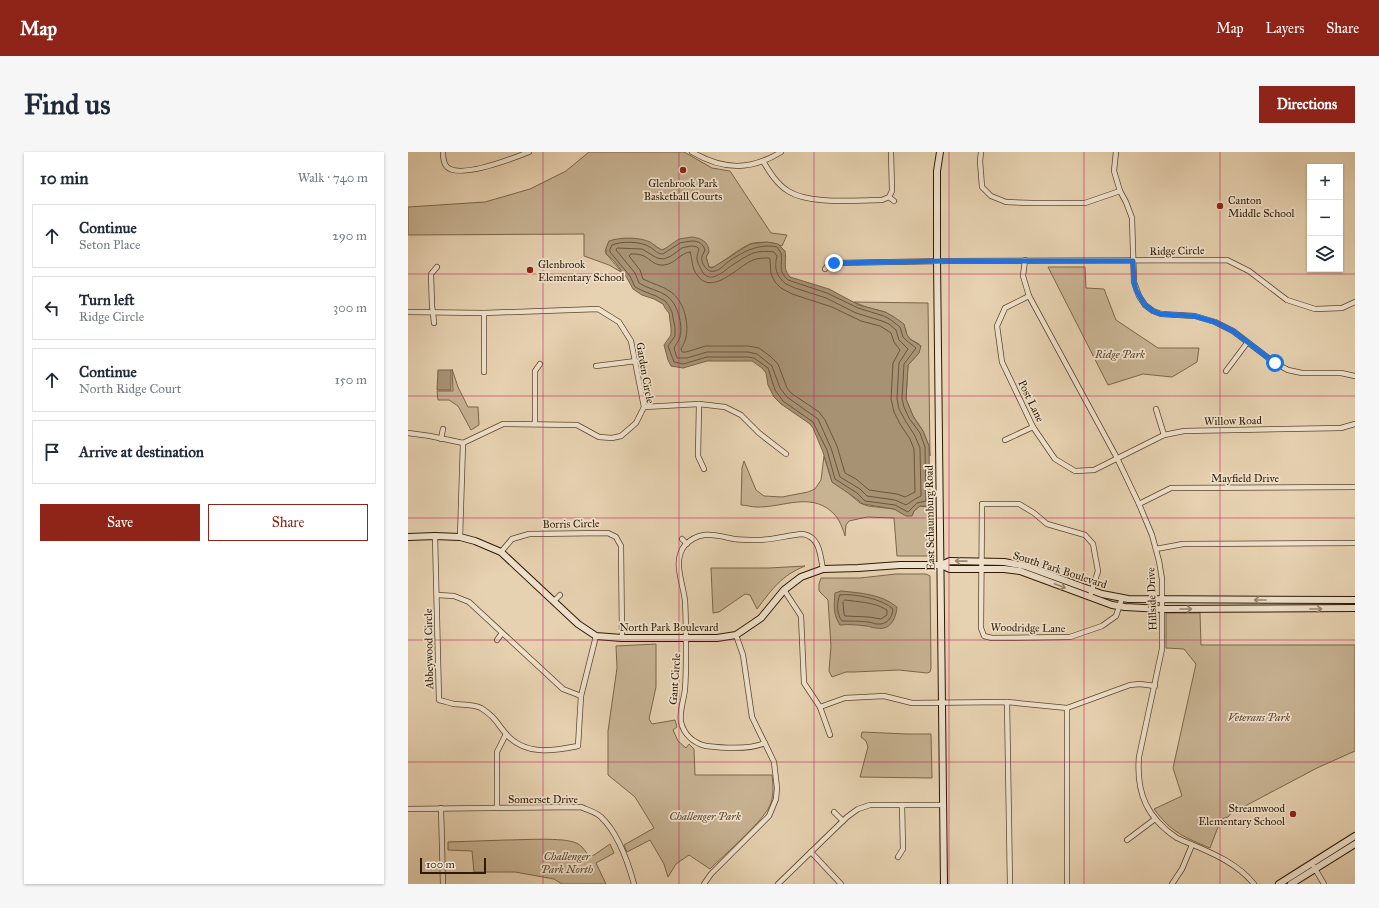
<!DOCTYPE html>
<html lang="en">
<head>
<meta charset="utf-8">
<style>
	body { margin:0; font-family:"IM FELL Great Primer",serif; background:#f6f6f7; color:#1f2937 }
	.controls { position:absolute; right:12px; top:12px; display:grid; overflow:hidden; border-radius:0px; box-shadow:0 1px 3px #0004 }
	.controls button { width:36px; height:36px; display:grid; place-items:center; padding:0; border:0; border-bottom:1px solid #e0e1e3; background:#fff; color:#1f2937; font:20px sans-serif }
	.scale { position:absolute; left:12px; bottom:10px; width:66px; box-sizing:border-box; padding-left:4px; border:2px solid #2d1900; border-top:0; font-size:11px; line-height:14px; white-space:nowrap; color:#2d1900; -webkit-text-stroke:3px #efe1cc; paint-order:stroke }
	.stop { position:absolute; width:12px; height:12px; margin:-9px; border:3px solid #1a73e8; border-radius:50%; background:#fff }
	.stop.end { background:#1a73e8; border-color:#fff; box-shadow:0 1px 4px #0008 }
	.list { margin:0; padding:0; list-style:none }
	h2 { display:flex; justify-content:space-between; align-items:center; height:52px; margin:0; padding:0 16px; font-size:17px }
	h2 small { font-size:13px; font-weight:400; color:#747a83 }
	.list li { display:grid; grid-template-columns:26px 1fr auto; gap:12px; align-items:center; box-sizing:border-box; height:64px; margin:0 8px 8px; padding:0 8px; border:1px solid #e0e1e3; border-radius:0px }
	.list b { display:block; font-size:15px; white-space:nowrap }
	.list p { margin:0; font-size:13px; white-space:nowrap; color:#747a83 }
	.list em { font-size:13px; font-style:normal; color:#747a83 }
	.actions { display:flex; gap:8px; padding:12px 16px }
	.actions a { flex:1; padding:9px 0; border:1px solid #8f2418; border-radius:0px; text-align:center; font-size:14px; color:#8f2418 }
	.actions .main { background:#8f2418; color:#fff }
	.icon { flex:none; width:22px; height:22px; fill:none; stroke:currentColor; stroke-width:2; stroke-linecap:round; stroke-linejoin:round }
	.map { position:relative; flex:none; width:947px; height:732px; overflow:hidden; border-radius:0px }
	header { display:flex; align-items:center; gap:24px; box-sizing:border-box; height:56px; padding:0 20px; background:#8f2418; color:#fff }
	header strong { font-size:19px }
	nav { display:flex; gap:22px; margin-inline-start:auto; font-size:14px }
	.intro { display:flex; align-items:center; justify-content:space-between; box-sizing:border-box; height:96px; padding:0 24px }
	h1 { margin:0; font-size:28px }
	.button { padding:10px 18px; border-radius:0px; background:#8f2418; color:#fff; font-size:14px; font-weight:700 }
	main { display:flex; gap:24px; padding:0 24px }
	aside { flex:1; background:#fff; border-radius:0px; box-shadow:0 1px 3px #0004 }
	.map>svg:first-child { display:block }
	.green { fill:#c7b292; stroke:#7a6649 }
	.water { fill:#a79274; stroke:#766246 }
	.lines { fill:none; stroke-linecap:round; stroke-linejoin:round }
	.shore { stroke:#6a563a; stroke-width:1 }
	.street-casing { stroke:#5b472c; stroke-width:6 }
	.secondary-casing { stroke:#2d1900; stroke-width:8 }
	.street { stroke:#efe1cc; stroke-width:4.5 }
	.secondary { stroke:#efe1cc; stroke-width:6 }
	.oneway { stroke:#988770 }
	.route { stroke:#1a73e8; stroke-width:5 }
	.grid { fill:none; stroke:#c2185b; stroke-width:1; stroke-opacity:0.55 }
	.poi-dot { fill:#8f2418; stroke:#efe1cc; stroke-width:1.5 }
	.labels { text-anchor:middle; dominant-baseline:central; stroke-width:3.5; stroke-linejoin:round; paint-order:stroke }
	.poi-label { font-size:11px; fill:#2d1900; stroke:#efe1cc; text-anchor:start }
	.street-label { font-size:11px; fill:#2d1900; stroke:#efe1cc }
	.park-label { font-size:11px; font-style:italic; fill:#5b472c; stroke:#efe1cc }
</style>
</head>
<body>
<header>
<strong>Map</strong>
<nav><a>Map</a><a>Layers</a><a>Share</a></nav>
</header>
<div class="intro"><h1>Find us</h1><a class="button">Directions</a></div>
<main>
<aside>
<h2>10 min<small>Walk · 740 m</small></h2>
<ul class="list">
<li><svg class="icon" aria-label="ahead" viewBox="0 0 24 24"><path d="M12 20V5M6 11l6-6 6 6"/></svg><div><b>Continue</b><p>Seton Place</p></div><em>290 m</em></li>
<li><svg class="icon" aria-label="left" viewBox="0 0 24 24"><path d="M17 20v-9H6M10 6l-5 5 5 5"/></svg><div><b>Turn left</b><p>Ridge Circle</p></div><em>300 m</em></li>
<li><svg class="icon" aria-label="ahead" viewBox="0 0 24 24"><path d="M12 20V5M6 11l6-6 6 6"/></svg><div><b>Continue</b><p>North Ridge Court</p></div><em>150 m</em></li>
<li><svg class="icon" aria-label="arrive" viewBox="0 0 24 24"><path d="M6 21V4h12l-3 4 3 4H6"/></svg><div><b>Arrive at destination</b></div></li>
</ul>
<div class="actions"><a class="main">Save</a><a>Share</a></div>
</aside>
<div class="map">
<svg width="947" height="732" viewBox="0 0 947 732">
	<rect width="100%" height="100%" fill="#e6d1b0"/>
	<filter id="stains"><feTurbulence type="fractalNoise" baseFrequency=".005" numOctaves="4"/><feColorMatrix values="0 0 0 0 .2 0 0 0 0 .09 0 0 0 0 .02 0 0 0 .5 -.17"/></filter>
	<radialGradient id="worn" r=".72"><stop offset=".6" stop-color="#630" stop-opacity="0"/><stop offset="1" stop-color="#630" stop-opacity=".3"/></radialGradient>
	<g class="green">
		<path d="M181,0H276L304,16L322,19L363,81L379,83L374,94C365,90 352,89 342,92C332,96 316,109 307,115H301L298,105L301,100L259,96L253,98L246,93L217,87L205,88L197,99C199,104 210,115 213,120L201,113L176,104V82L0,83V55L77,50L122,37L158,19Z"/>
		<polygon points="640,115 677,115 678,136 696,137 708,168 750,196 791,196 789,210 764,225 735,222 700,233"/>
		<polygon points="446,150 520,151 522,304 521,294 515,279 505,264 498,247 500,213 511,201 511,192 502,187 499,183 497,176 486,165 477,160 458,155"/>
		<polygon points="44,217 50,235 60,255 70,255 71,273 63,278 50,254 41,248 30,248 29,239 45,239"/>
		<path d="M416,304L424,330L439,340L452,351L460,354L486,357L505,362L506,359L512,354L520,355L522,404H489L486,366L459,365L441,369L438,373L437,384C433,371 430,364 419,356C397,342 372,356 348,355C343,355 338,353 333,353L334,316L336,309L348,338L356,344L374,345L400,340L407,337L413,328Z"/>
		<path d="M397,414C373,424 365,436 349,457L342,443L337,442L311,460L305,461L303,416H361Z"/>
		<polygon points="488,422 518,422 522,424 523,516 522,520 519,521 491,518 446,520 438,520 424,525 421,519 423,494 420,448 411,439 411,432 413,426 452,426"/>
		<path d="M758,461H792L793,493H947V599L909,616L839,653L826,658L820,665L813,667L802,696C776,685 764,681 746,657L774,644L765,616L788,512L776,497L758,496Z"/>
		<path d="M248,492V535L241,567L244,572L267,568L269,575L265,578L270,589L278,596L281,592L286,597L287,623H364C365,632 366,641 363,651C358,667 316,703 302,717L281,703L268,712L260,725L256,712L242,688L219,700L216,693L246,676L227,645L200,623V579L209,516L208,494Z"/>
		<polygon points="454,580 499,582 523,582 524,626 452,625 460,595 458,589 453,585"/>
		<path d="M98,688C114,688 156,685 168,691C174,693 178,700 181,705L186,703L202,692L206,701L188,711L198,732H154L146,727L107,720H66L64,699L40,698V690Z"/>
	</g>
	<g class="water">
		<path d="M284,85C293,86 301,90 301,100L298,105L301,115L304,116L342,92L359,90L370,92L377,99C379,110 374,116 382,125L421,137L451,153L477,160L486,165L496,172L499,183L502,187L513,194L511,201L500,213L498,247L505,264L515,279L521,294L522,354H512L506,359L504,364H498L486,357L455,352L446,345L424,330L415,300L405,276L402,272L373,252L366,245L360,233L358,221L354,216L344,209H299L275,216L263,214L260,208L256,193L263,183V176L261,161L257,156L255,152L246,147L234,143L225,137L219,126L206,109L198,102V96L201,89C213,85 231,85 242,90C247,93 250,97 255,98L271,87Z"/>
		<polygon points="30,218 43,218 43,238 29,238"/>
		<path d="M433,439C453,441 473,442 489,455C488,467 482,479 468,476C464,476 462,474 458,474C450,473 441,472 432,473C425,463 426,453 427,441Z"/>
	</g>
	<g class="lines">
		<g class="shore">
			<path d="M284,89C291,89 295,92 297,98C296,100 295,102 294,104C292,110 299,122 307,119C312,118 316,113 320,110C334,100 351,91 369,95L373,101C375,114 369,118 380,128L419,141L450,156L476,164L483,168L492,175L495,185L499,189L508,196L496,212L494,247L496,255L501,266L512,281L517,295L518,349L509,351L500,360L487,353L457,349L449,341L427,327L419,298L405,270L375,249L367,238L360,216L346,206L340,205H299L275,212L266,210L260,194L267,184V176L264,160L261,154L257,149L248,144L235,139L227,135L222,124L202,100V97L204,93C214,89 232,89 242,95C247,98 249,102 255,102L272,91Z"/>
			<path d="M284,94L289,95L291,97C288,107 288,107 293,117C300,134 315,120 323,114C329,110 338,104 345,101C351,99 360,99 366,100L369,104C366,116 368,124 378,132L387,136L418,146L448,161L474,169L481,172L488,178L491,188L500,197L491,211L489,247L491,257L497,268L507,284L512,296L513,344L507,347L498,353L487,348L459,344L452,337L432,325L423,296L410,267L379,245L372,236L364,214L349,202L340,200H299L279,206H269L266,196C268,192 271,189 272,185C275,172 270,152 259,144C251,138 240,137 231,131L227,121L208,98L209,96L234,97L249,106L256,107L263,104L274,96Z"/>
			<path d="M282,100C285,108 283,115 289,123C304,145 330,114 345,108C350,106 356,106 361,106L362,107L363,122L367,130L373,136L384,142L424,155L453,169L472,174L477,177L483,181L486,190L492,198L485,211L483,247L486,260L492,272L502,287L506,297L507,340L497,345L489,342L461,338L448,327L437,321L429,294L417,268L411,260L383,241L379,236L370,212L362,204L351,196L340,194H298L278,200H274L273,197C275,193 277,190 278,185C281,171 276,149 263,140C255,134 245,132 235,127L232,118L221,104L223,102C227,102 232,102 236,104C243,108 247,114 256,113C267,112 272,101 282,100Z"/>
			<path d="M432,443C445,441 475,447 485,457C484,466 479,473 469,472C466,472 463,470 460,470C452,469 443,469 434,469C429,463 428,450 432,443Z"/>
			<path d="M437,448C451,450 466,450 479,458V463L473,467L461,465L437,464L436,462L435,450Z"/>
		</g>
		<defs>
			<g id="street">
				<path d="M35,0C35,5 35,11 39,15C53,27 106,6 121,0"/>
				<path d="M284,0C315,18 342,19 373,0"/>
				<polyline points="573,0 572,9 574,35 583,44 598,50 624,51 677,51 712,39"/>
				<polyline points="708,0 706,19 712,39 718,50 724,66 726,130 731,144 737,153 745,159 753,162 787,164 807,170 825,179 867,211 880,218 894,221 933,221 947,224"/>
				<path d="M355,9C362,21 369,32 380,39C402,53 448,48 474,48L481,45L484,39L483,0"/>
				<polyline points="481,45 486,49"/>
				<path d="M617,108L615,124L621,144L709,306L731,352L744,383L751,409L754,427V497L731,605C728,641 739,666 769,686C796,698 827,708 846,732"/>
				<polyline points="417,117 420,113 426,111 539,109 819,108 841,119 879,148 907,157 934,156 947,150"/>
				<polyline points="621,144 597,156 589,174 594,210 625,275 647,307 667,319 686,318 756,283 776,279 933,276 947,272"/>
				<polyline points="0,160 76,161 190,157 211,170 223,189 236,255 228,271 213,284 204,286 191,285 169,273 95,272 55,291 22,284 0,281"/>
				<polyline points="76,161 76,220"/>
				<polyline points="26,171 25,161 24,154 23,122 29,115"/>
				<polyline points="188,214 228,209"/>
				<polyline points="818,219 839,191"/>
				<polyline points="291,252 290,304 296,317"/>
				<polyline points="236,255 291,252 317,255 333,263 351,281 378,302"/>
				<polyline points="748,257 756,283"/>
				<polyline points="127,272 127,219 132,212"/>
				<polyline points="33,287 35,277"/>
				<polyline points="597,288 625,275"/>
				<polyline points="731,352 763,336 947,335"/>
				<path d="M27,384L31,548C36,549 41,551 46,552C55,553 64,552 73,556C86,564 89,571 98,582C117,604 145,599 170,594L173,544L188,484"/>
				<polyline points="52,385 55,291"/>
				<polyline points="274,387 279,392"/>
				<polyline points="748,397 775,392 947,391"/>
				<polyline points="93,400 104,387 121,382 200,381 208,385 213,394 214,486"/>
				<polyline points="376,438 393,464 396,531 412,555 422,583"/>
				<polyline points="683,441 690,419 685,392 677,383 639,372 626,361 611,352 574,352 573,476 576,484 584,486 662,485 694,474 708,464 714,446"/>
				<polyline points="29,443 46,444 61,450 155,537 173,544"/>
				<polyline points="146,449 152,443"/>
				<polyline points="89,488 94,481"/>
				<polyline points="599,550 602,732"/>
				<polyline points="412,555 437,546 476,544 504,551 599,550 659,556 722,533 732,532 747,534"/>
				<polyline points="659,556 659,732"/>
				<path d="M357,591C341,598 315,596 298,594C286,591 276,583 273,570C271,559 276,548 277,537C278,525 278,513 278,500C278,483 278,466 277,449C275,430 264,409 277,393C282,388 289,384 296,383C306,382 316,385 326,387C334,388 342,388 350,388C365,388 380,383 395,382C412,385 412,403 415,417"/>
				<polyline points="33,656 35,732"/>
				<polyline points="89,656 89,600 98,582"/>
				<path d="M0,657L173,655C179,658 188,660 193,665C209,680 220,710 226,732"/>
				<polyline points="426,660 435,669"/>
				<polyline points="719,688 747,667"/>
				<polyline points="403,700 433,732"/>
				<polyline points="490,705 495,697 494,653"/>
				<polyline points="906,715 916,732"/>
				<polyline points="296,732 303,722 361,664 368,647 369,636 366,610 344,565 335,503 328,483"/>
				<polyline points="370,732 439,665 450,657 462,653 535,653"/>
				<polyline points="764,732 774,717 784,693"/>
			</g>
			<g id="secondary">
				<polyline points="532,0 529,19 529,110 536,732"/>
				<polyline points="0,385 27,384 52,385 67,389 93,400 170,472 188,484 214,486 309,486 328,483 353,466 376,438 393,425 415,417 450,416 492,413 533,413 542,409 596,410 617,414 694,442 720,447 947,448"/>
				<polyline points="533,413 542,417 596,417 612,419 704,453 717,455 754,457 947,456"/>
				<polyline points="871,732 947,684"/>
				<polyline points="883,732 947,692"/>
			</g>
		</defs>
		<use href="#street" class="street-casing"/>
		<use href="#secondary" class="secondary-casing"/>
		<use href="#street" class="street"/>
		<use href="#secondary" class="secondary"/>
	</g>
	<defs><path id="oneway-shaft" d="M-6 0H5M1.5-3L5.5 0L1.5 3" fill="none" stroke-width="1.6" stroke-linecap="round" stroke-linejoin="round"/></defs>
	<g class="oneway">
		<use href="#oneway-shaft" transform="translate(553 409) rotate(-179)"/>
		<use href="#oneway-shaft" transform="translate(652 434) rotate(21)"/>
		<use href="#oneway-shaft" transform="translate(852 448) rotate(180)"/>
		<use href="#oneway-shaft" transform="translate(778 457)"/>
		<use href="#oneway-shaft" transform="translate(908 457)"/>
	</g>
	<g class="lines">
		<polyline class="route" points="426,111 539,109 725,109 726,130 728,138 737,153 745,159 752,162 786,164 807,170 825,179 867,211"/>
	</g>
	<path class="grid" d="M135,0V732M271,0V732M406,0V732M541,0V732M676,0V732M812,0V732M0,122H947M0,244H947M0,366H947M0,488H947M0,610H947"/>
	<g class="poi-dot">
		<circle cx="275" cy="18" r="4"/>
		<circle cx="812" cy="54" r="4"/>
		<circle cx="122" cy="118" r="4"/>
		<circle cx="885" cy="662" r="4"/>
	</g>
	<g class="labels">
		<g class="poi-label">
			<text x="275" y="31" text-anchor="middle">Glenbrook Park<tspan x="275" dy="13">Basketball Courts</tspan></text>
			<text x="820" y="48">Canton<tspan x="820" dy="13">Middle School</tspan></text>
			<text x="130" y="112">Glenbrook<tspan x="130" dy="13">Elementary School</tspan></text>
			<text x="877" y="656" text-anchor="end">Streamwood<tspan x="877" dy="13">Elementary School</tspan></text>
		</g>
		<g class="street-label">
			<text transform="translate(769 99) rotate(-1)">Ridge Circle</text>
			<text transform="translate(237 221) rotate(80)">Garden Circle</text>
			<text transform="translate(623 249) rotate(64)">Post Lane</text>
			<text transform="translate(825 269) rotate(-1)">Willow Road</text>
			<text x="837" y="326">Mayfield Drive</text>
			<text transform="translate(522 366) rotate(-91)">East Schaumburg Road</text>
			<text transform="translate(163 372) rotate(-1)">Borris Circle</text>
			<text transform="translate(652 418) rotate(18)">South Park Boulevard</text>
			<text transform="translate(744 447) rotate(-92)">Hillside Drive</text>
			<text x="261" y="475">North Park Boulevard</text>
			<text transform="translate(620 476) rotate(1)">Woodridge Lane</text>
			<text transform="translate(21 497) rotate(-91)">Abbeywood Circle</text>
			<text transform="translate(267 527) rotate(-86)">Gant Circle</text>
			<text x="135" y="647">Somerset Drive</text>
		</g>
		<g class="park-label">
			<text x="712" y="202">Ridge Park</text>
			<text x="851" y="565">Veterans Park</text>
			<text x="297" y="664">Challenger Park</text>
			<text x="159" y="704">Challenger<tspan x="159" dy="13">Park North</tspan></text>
		</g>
	</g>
	<rect width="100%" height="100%" filter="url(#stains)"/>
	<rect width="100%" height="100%" fill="url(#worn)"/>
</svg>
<div class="controls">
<button>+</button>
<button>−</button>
<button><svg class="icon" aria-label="layers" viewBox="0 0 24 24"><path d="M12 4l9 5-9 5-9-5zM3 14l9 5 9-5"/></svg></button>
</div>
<div class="scale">100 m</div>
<div class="stop" style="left:867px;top:211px"></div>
<div class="stop end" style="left:426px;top:111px"></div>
</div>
</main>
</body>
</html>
